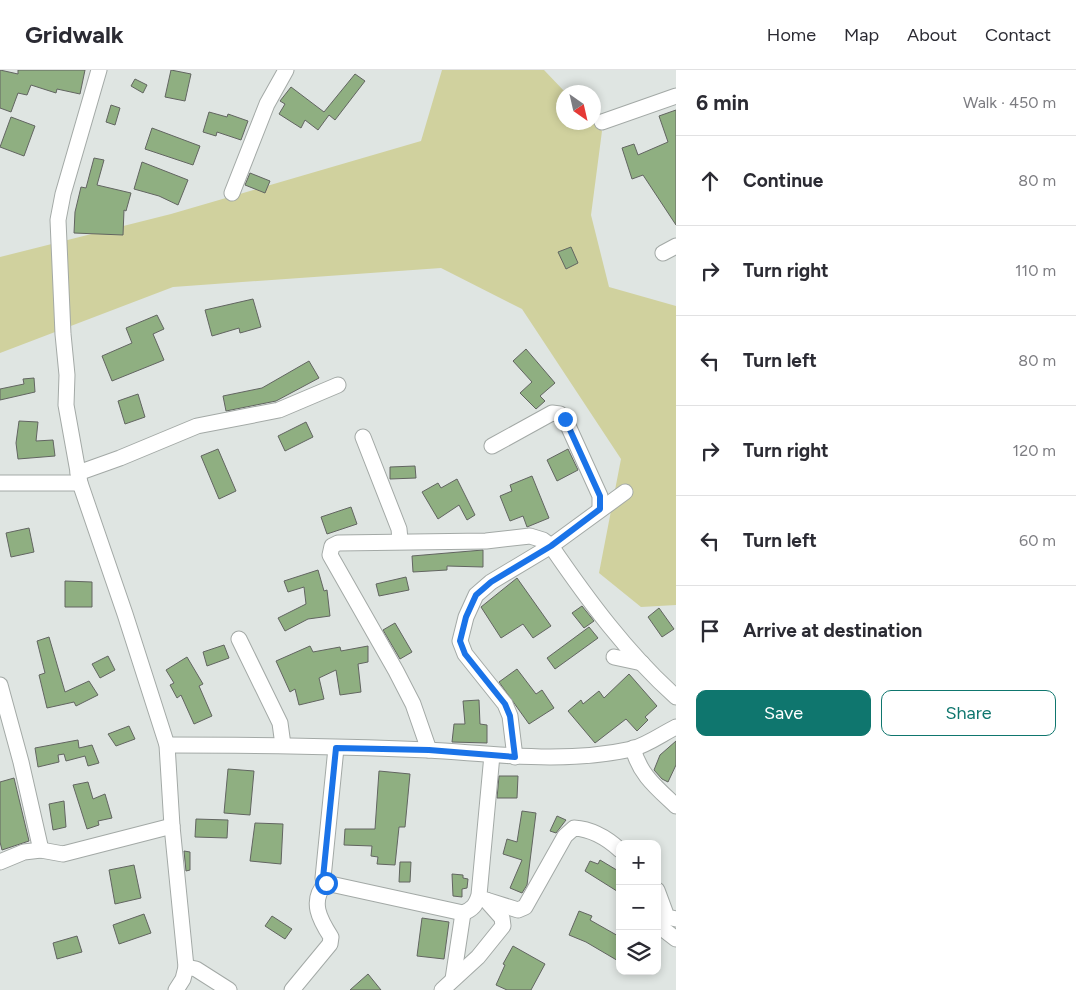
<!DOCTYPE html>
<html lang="en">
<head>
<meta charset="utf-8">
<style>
	body { margin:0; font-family:Figtree,sans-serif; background:#f7f7f7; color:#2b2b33 }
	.controls { position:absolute; right:15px; bottom:15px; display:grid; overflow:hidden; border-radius:10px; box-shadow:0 2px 8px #0003 }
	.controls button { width:45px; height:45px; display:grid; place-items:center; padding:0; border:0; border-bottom:1px solid #e1e1e2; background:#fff; color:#2b2b33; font:25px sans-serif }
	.compass { position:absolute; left:556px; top:15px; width:45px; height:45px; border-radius:50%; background:#fff; box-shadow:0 2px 8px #0003; rotate:146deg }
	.stop { position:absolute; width:15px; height:15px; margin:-11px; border:4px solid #1a73e8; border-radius:50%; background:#fff }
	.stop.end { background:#1a73e8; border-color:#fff; box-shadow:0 1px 5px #0008 }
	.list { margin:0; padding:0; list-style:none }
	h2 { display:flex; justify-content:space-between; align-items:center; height:65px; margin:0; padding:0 20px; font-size:21px }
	h2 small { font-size:16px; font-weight:400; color:#7c7c81 }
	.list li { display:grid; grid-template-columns:32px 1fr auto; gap:15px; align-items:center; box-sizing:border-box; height:90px; padding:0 20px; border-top:1px solid #e1e1e2 }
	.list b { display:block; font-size:19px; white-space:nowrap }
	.list em { font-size:16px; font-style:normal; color:#7c7c81 }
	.actions { display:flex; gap:10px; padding:15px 20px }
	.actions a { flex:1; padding:11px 0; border:1px solid #0f766e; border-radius:10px; text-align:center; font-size:18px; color:#0f766e }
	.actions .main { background:#0f766e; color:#fff }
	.icon { flex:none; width:28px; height:28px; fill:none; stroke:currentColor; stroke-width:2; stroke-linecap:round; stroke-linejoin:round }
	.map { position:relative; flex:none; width:676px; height:920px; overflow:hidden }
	header { display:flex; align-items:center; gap:30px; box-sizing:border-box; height:70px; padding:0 25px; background:#fff; border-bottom:1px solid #e1e1e2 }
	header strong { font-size:24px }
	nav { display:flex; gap:28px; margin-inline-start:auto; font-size:18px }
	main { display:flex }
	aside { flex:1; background:#fff }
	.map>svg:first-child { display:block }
	.green { fill:#d0d19e }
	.building { fill:#8faf81; stroke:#626561 }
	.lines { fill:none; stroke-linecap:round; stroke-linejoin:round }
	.minor-casing { stroke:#a3a9a6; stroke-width:17 }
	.minor { stroke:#fff; stroke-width:15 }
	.route { stroke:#1a73e8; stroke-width:6 }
</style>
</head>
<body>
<header>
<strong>Gridwalk</strong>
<nav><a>Home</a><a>Map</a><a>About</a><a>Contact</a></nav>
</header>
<main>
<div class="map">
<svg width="676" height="920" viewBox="0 0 676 920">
	<rect width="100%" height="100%" fill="#dfe5e2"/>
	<polygon class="green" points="442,0 544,0 565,22 564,22 564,52 594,52 602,61 591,145 609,217 676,236 676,535 641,537 599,503 621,389 522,239 441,198 173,217 0,283 0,187 171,144 421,71"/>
	<g class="building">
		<polygon points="0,0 18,4 18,0 85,0 80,24 57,19 56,23 31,15 27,25 18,23 11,42 0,38"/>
		<polygon points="171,0 191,4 185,31 165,27"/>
		<polygon points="355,4 365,11 335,50 329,45 318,60 305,50 301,58 279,44 285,34 280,31 291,17 324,42"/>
		<polygon points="135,9 147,15 143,23 131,16"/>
		<polygon points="111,35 120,38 115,55 106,52"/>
		<polygon points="676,40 676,155 643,105 632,109 622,78 634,74 638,85 668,72 659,46"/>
		<polygon points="209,42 227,47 228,44 248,51 241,70 217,62 216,66 203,62"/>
		<polygon points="11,47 35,56 24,86 0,77"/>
		<polygon points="152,58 200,76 193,95 145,79"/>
		<polygon points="94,88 104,90 97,115 131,123 126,141 124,140 123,165 74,163 75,142 81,117 86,118"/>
		<polygon points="142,92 188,110 178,135 159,126 134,119"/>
		<polygon points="250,103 270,111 265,123 245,115"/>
		<polygon points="571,177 578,193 566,199 558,182"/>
		<polygon points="253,229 261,257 240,263 239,258 212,266 205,240"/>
		<polygon points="157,245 164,259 153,264 164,290 112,311 102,286 132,273 126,258"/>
		<polygon points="526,279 555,313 540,326 545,331 536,339 520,323 532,312 513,291"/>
		<polygon points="309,291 319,308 276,331 226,341 223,326 262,318"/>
		<polygon points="34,308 35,322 0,330 0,319 24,314 23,309"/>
		<polygon points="138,324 145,347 125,354 118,331"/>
		<polygon points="19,351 38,352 36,371 53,370 55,386 18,389 16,373"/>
		<polygon points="306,352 313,367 285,381 278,366"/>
		<polygon points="218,379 236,421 219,429 201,386"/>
		<polygon points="568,379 578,400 557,411 547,390"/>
		<polygon points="415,396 416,408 390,409 390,397"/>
		<polygon points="532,406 549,448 527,457 523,446 510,451 500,426 512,421 510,415"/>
		<polygon points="457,409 475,445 467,450 459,435 438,449 422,422 438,413 441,418"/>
		<polygon points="351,437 357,454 327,464 321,447"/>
		<polygon points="29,458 34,482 11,487 6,463"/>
		<polygon points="483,480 483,497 447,496 447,500 413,502 412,486"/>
		<polygon points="318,500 324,521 327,520 330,546 308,549 285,561 278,548 306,534 304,517 288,522 284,511"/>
		<polygon points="406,507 409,520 379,526 376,514"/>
		<polygon points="517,508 551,556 533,568 523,554 501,568 481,537"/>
		<polygon points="65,511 92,512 92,537 65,537"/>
		<polygon points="582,536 594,551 584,558 572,543"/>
		<polygon points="659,538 674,559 662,567 648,547"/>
		<polygon points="395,553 412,582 400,589 383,560"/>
		<polygon points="589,557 598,568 555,599 547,588"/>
		<polygon points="49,567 65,622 89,611 98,625 76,636 74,632 47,638 39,605 45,603 37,571"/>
		<polygon points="224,575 229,588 207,596 203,582"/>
		<polygon points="310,576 313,582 340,577 341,581 368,576 368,592 358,594 361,622 340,625 336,600 319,608 324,629 299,635 295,619 290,622 276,591"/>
		<polygon points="108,586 115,600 100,608 92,594"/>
		<polygon points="187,587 203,614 199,616 212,646 194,654 181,625 177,628 170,615 174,613 166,600"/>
		<polygon points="517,599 536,624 542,620 554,638 529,654 499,612"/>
		<polygon points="629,604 657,636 645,647 648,650 637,661 626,649 595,673 568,641 581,630 583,634 599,621 604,628"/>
		<polygon points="479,630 480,654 487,655 487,673 452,672 454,654 465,654 463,631"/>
		<polygon points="129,656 135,669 116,676 108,664"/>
		<polygon points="78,670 79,678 92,675 99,693 88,696 85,686 66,691 64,684 58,685 59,692 38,697 35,678"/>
		<polygon points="676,671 676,695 668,712 662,709 654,700 660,685"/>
		<polygon points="228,699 254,701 250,745 224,743"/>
		<polygon points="379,701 410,704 405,757 399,757 395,795 377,794 378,787 371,786 372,776 344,775 345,759 375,759"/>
		<polygon points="499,706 518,706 517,728 497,728"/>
		<polygon points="14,708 29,771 2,780 0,772 0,712"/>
		<polygon points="88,712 93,729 105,724 112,748 98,751 99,755 87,759 73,715"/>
		<polygon points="64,731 66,757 53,760 49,734"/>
		<polygon points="522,741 536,743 527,815 522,823 510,818 522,790 503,784 507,769 517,772"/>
		<polygon points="557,746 566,750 556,763 550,761"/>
		<polygon points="196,749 228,750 227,768 195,767"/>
		<polygon points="255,753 283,754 281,794 250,791"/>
		<polygon points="184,781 190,782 190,800 186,801"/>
		<polygon points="600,790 620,802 620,823 585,801 590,791 598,794"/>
		<polygon points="400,792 411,792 410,812 399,812"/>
		<polygon points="134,795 141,828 115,834 109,800"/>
		<polygon points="452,804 463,805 463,808 468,809 467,818 462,819 462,827 453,826"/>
		<polygon points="579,841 592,846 590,850 620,867 620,892 586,872 569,865"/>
		<polygon points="144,844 151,863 119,874 113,855"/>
		<polygon points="272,846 292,859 285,869 265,856"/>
		<polygon points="422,848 449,852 444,889 417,886"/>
		<polygon points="77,866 82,882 57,889 53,873"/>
		<polygon points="513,876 545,894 531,920 507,920 496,915 505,895 503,894"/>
		<polygon points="368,904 381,920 350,920"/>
	</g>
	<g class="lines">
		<defs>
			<g id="minor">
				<polyline points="99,0 63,124 58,150 63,264 67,305 66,335 80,413 125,544 167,675 172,756 186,897 183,909 176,920"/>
				<polyline points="602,52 676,26"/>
				<polyline points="232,123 267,34 286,0"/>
				<polyline points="663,183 676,176"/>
				<polyline points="363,367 399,459 400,470"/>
				<polyline points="492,376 552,343 560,344 565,349 600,426 600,439"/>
				<polyline points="78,403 120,388 197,356 279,340 338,315"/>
				<polyline points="0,413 80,413"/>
				<polyline points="239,569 280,653 283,675"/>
				<polyline points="614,587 642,593"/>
				<polyline points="0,615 21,692 41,780"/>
				<path d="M167,675C254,675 341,676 428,680C496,684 564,694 632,679C647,675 662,664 676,657"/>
				<path d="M633,678C639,704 657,718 676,736"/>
				<path d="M429,680L413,634L396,601L330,485L332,476L338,473L486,471L530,466L543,470L551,476C588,530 627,583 676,627"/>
				<polyline points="515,687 510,646 505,634 465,584 460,571 466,547 476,525 491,512 551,476 625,422"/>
				<polyline points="0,792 24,782 41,780 63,784 172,756"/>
				<path d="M326,813L463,843C473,839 476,835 479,825L492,685"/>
				<polyline points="326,813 323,808 336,678"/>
				<polyline points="657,820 667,847 676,849"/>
				<path d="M486,830L518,840L525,837L565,766L574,758C591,759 607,768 620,780"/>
				<polyline points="667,847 663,853 663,859 676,869"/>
				<polyline points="186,897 196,899 229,920"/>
				<polyline points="453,909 463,843"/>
				<path d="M292,920L330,874L331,867C320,850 309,831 326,813"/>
				<polyline points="442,920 478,887 503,856 502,848 486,830"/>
			</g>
		</defs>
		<use href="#minor" class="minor-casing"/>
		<use href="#minor" class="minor"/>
	</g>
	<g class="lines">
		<polyline class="route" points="326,813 323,808 336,678 429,680 515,687 510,646 505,634 465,584 460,571 466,547 476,525 491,512 551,476 600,439 600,426 565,349"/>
	</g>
</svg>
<div class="controls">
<button>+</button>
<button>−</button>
<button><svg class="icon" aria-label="layers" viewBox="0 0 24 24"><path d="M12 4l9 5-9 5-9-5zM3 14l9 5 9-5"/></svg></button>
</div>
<svg class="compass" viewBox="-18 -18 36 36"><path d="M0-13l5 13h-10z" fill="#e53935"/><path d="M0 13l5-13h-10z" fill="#7c7c81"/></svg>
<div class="stop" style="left:326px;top:813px"></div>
<div class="stop end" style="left:565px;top:349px"></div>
</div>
<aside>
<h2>6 min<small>Walk · 450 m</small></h2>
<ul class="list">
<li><svg class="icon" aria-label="ahead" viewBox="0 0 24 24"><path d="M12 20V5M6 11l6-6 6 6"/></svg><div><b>Continue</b></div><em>80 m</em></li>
<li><svg class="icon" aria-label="right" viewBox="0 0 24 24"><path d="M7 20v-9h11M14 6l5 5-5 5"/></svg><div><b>Turn right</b></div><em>110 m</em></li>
<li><svg class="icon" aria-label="left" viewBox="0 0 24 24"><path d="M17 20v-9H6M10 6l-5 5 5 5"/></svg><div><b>Turn left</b></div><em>80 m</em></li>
<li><svg class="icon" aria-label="right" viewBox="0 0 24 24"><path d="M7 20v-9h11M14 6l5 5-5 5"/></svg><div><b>Turn right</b></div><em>120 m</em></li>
<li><svg class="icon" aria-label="left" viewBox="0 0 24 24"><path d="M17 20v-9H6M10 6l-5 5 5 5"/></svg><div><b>Turn left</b></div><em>60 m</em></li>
<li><svg class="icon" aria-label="arrive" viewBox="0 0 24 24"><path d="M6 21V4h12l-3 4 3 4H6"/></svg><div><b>Arrive at destination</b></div></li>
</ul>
<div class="actions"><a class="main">Save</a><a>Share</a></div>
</aside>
</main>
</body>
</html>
